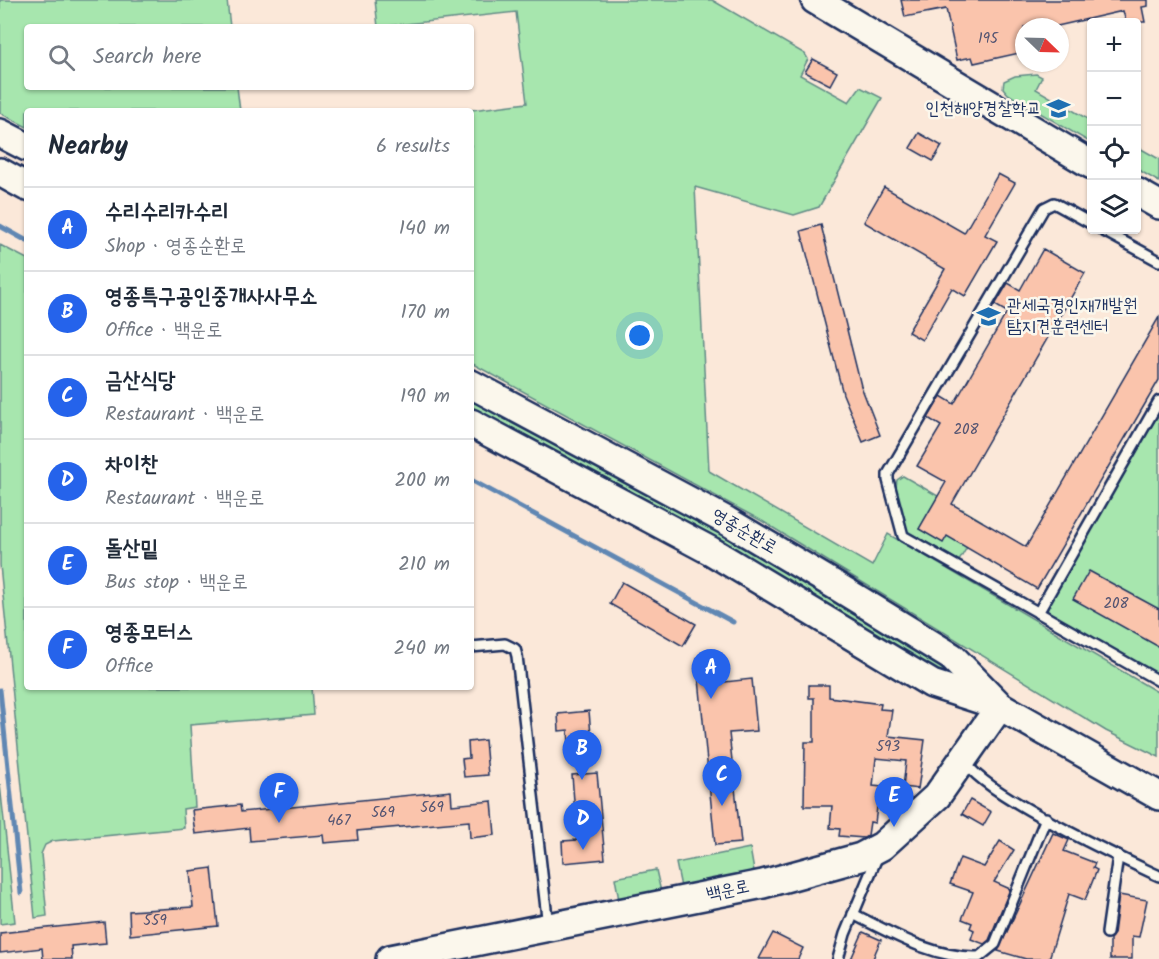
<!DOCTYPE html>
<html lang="en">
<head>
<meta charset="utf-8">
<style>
	body { margin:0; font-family:Kalam,"Poor Story",sans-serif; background:#f6f6f7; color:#1f2937 }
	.controls { position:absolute; right:18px; top:18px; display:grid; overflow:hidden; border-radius:6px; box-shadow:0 2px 4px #0004 }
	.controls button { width:54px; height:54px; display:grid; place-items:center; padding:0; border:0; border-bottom:2px solid #e0e1e3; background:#fff; color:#1f2937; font:30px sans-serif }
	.compass { position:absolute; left:1015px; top:18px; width:54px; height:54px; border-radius:50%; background:#fff; box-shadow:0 2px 4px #0004; rotate:113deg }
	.you { position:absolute; left:640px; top:336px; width:21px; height:21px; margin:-15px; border:4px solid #fff; border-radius:50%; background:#1a73e8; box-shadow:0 0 0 9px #1a73e833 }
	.badge { display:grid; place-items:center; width:39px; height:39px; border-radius:50%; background:#2563eb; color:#fff; font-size:20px; font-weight:700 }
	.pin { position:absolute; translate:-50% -50px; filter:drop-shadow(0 2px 3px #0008) }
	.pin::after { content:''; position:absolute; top:32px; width:21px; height:18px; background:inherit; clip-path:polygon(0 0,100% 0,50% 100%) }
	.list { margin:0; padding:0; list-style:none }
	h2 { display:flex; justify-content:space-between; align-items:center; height:78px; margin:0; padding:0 24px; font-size:26px }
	h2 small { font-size:20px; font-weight:400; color:#747a83 }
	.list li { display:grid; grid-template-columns:39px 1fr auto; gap:18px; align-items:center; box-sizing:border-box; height:84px; padding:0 24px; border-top:2px solid #e0e1e3 }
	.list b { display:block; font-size:22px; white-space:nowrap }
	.list p { margin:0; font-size:20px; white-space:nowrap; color:#747a83 }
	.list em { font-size:20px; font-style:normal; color:#747a83 }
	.icon { flex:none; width:33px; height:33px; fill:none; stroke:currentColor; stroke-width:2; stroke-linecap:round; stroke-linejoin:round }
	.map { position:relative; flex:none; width:1159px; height:959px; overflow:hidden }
	.search { position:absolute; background:#fff; box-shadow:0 2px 4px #0004; left:24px; top:24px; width:450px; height:66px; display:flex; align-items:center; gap:15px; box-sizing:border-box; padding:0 21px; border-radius:6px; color:#747a83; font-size:22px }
	.panel { position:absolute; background:#fff; box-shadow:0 2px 4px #0004; left:24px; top:108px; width:450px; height:582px; border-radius:6px }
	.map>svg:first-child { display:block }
	.green { fill:#a7e6ae; stroke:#618a86; stroke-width:1.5 }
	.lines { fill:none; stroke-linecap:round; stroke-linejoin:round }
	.stream { stroke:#6087b3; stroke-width:5 }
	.building { fill:#fac4ac; stroke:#1b2f5e; stroke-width:1.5 }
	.lane-casing { stroke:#1b2f5e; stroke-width:14 }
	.secondary-casing { stroke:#1b2f5e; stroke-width:32 }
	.lane { stroke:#fbf7ec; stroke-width:9 }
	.secondary { stroke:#fbf7ec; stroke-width:27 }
	.labels { text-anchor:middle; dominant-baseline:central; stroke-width:5; stroke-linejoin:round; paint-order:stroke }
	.number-label { font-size:15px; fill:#535472 }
	.poi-label { font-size:18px; fill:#1b2f5e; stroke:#fbf7ec; text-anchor:end }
	.street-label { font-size:18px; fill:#1b2f5e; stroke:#fbf7ec }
</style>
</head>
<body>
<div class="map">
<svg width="1159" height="959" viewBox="0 0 1159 959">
	<rect width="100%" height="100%" fill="#fbe8d9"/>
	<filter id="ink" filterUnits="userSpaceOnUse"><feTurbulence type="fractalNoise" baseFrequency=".0167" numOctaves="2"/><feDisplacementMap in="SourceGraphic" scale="12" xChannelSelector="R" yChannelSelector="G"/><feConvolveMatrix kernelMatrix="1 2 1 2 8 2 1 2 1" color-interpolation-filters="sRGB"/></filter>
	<g filter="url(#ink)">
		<g class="green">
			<polygon points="0,0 227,0 230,27 27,27 27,87 237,87 240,111 27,111 27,127 0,113"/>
			<polygon points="375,0 712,0 805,54 808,59 800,75 849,102 860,87 882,98 819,207 794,215 695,187 709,471 872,566 888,534 1159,693 1159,757 1106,731 762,521 471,363 471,111 464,111 527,103 516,12 378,27"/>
			<polygon points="1036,74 1042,77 1036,89 1091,121 1091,143 1008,94 1003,88 1004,81 1015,76"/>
			<polygon points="1136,146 1159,159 1159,182 1137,169"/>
			<polygon points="0,245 27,259 27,687 312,687 314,715 190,725 195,807 183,809 184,828 53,841 45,845 41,854 47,916 35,918 0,565"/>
			<polygon points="471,393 767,553 943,663 942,672 938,674 471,414"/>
			<polygon points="1159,413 1159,675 1047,611 1051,600"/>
			<polygon points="903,476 938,496 919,529 943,542 962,509 982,521 959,561 907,531 904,526 896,487 897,480"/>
			<polygon points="0,784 15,922 0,924"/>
			<polygon points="750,848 754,871 681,887 676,863"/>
			<polygon points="656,870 661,892 619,900 615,878"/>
		</g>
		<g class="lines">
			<g class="stream">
				<polyline points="0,226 27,241"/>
				<polyline points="471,480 733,622"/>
				<polyline points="0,690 21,893"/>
			</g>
		</g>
		<g class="building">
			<polygon points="901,0 1148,0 1148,6 1142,7 1145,22 1126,22 1123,11 1053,27 1024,27 1024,52 974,63 972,57 957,60 946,9 905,17"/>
			<polygon points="813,59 837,72 830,85 805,72"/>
			<polygon points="919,133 942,146 933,161 910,148"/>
			<polygon points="998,174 1015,183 985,235 997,241 965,296 952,288 922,340 908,332 945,269 864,222 884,187 964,233"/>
			<polygon points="821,225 861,386 880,435 863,442 843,394 801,231"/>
			<polygon points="1043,249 1085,273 952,504 1026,547 1159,317 1159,380 1037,589 947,536 943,543 919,529 946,482 917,466 941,426 928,418 941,396 954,404 1007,312 995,305 1008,283 1020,290"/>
			<polygon points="1089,571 1159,609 1159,647 1073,599"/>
			<polygon points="622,582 696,624 683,646 610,604"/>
			<polygon points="723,656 725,682 752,679 757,731 729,733 741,843 715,845 697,658"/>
			<polygon points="809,685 829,685 829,697 881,704 880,709 892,710 888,736 925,740 918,789 903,787 906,761 876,758 873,786 903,789 901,807 877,807 875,823 870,822 868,835 864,838 839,836 840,829 830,828 832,806 804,806 805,742 814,742 814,698 809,698"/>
			<polygon points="589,711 592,747 575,748 574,743 569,744 568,730 559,731 558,714"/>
			<polygon points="485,740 488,775 464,777 462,759 469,758 468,742"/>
			<polygon points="597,773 605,859 563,863 562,841 577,840 572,775"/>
			<polygon points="451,791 452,805 492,801 495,835 470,838 469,821 357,831 358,840 324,843 323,835 250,841 249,828 195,834 192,810 240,805 241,812"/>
			<polygon points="970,800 991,812 983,826 962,814"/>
			<polygon points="1053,833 1069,840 1064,851 1095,863 1093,868 1097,870 1085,900 1069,894 1049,959 1026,959 998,951"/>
			<polygon points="1000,841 1014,850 994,882 1010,889 989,940 984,944 971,939 974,930 970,928 972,923 962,919 973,892 950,884 960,858 984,867"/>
			<polygon points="212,868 218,926 130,935 129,911 193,907 190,871"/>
			<polygon points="1119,895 1147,900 1139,937 1132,936 1132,959 1110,959 1110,939 1114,934"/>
			<polygon points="104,922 106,943 71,946 72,959 43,959 42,948 0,953 0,933"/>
			<polygon points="863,932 881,940 876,951 873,959 851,959"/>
			<polygon points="773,933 803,948 798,959 759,959"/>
		</g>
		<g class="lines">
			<defs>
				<g id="lane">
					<polyline points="1092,224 1054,203 1044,208 888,474 888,480 903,536 1159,681"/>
					<polyline points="1102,230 1159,261"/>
					<polyline points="1038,613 1159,401"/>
					<polyline points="471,647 505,644 515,649 517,656 548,926"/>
					<path d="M965,761C981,793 1121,858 1159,876"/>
					<path d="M853,914C891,933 935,959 979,957L995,944L1046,818"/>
					<polyline points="1107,933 1118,856"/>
					<polyline points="838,959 845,934 878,855"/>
				</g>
				<g id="secondary">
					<polyline points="815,0 1092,165"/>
					<polyline points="0,133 27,147"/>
					<polyline points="0,172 27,187"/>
					<polyline points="1136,192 1159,205"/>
					<polyline points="471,423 711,551 932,684 1000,706 1159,796"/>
					<polyline points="390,959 763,884 861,857 882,846 937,796 1000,706 952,657 838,587 727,521 471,384"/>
				</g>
			</defs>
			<use href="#lane" class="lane-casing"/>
			<use href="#secondary" class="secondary-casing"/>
			<use href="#lane" class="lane"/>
			<use href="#secondary" class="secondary"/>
		</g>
	</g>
	<defs>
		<symbol id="university-bare" viewBox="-9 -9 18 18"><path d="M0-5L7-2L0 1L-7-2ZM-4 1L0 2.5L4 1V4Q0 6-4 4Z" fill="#1f6fb2" stroke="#fbf7ec" stroke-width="2.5" paint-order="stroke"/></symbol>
	</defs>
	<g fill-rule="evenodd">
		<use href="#university-bare" x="1042" y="92" width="33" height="33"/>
		<use href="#university-bare" x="972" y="300" width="33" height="33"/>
	</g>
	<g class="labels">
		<g class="number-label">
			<text x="988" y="39">195</text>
			<text x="966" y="430">208</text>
			<text x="1116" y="604">208</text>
			<text x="888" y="747">593</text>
			<text x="432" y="808">569</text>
			<text x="383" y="813">569</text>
			<text x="339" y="821">467</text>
			<text x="155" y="921">559</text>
		</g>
		<g class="poi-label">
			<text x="1041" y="109">인천해양경찰학교</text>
			<text x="1007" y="306" text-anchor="start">관세국경인재개발원<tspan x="1007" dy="21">탐지견훈련센터</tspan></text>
		</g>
		<g class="street-label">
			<text transform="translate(744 532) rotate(30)">영종순환로</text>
			<text transform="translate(728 891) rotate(-12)">백운로</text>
		</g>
	</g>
</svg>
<div class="controls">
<button>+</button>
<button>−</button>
<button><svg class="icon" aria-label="locate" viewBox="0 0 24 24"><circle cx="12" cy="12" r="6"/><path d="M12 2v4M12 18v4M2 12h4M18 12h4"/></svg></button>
<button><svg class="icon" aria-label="layers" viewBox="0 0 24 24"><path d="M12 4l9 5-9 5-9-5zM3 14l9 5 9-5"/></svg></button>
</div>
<svg class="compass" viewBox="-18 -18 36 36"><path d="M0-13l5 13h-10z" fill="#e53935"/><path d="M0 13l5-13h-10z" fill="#747a83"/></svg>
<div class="you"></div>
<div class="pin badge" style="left:711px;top:699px">A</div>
<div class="pin badge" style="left:582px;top:780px">B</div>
<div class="pin badge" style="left:722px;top:806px">C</div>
<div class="pin badge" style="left:583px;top:850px">D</div>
<div class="pin badge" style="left:894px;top:827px">E</div>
<div class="pin badge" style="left:279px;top:823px">F</div>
<div class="search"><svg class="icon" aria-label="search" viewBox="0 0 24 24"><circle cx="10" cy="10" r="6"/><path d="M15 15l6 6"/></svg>Search here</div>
<section class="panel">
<h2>Nearby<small>6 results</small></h2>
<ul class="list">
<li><span class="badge">A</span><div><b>수리수리카수리</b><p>Shop · 영종순환로</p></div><em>140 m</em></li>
<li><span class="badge">B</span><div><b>영종특구공인중개사사무소</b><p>Office · 백운로</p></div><em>170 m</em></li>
<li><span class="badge">C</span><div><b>금산식당</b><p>Restaurant · 백운로</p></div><em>190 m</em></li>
<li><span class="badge">D</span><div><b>차이찬</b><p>Restaurant · 백운로</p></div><em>200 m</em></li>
<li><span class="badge">E</span><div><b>돌산밑</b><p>Bus stop · 백운로</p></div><em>210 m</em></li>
<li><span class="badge">F</span><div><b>영종모터스</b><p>Office</p></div><em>240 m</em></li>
</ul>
</section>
</div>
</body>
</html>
